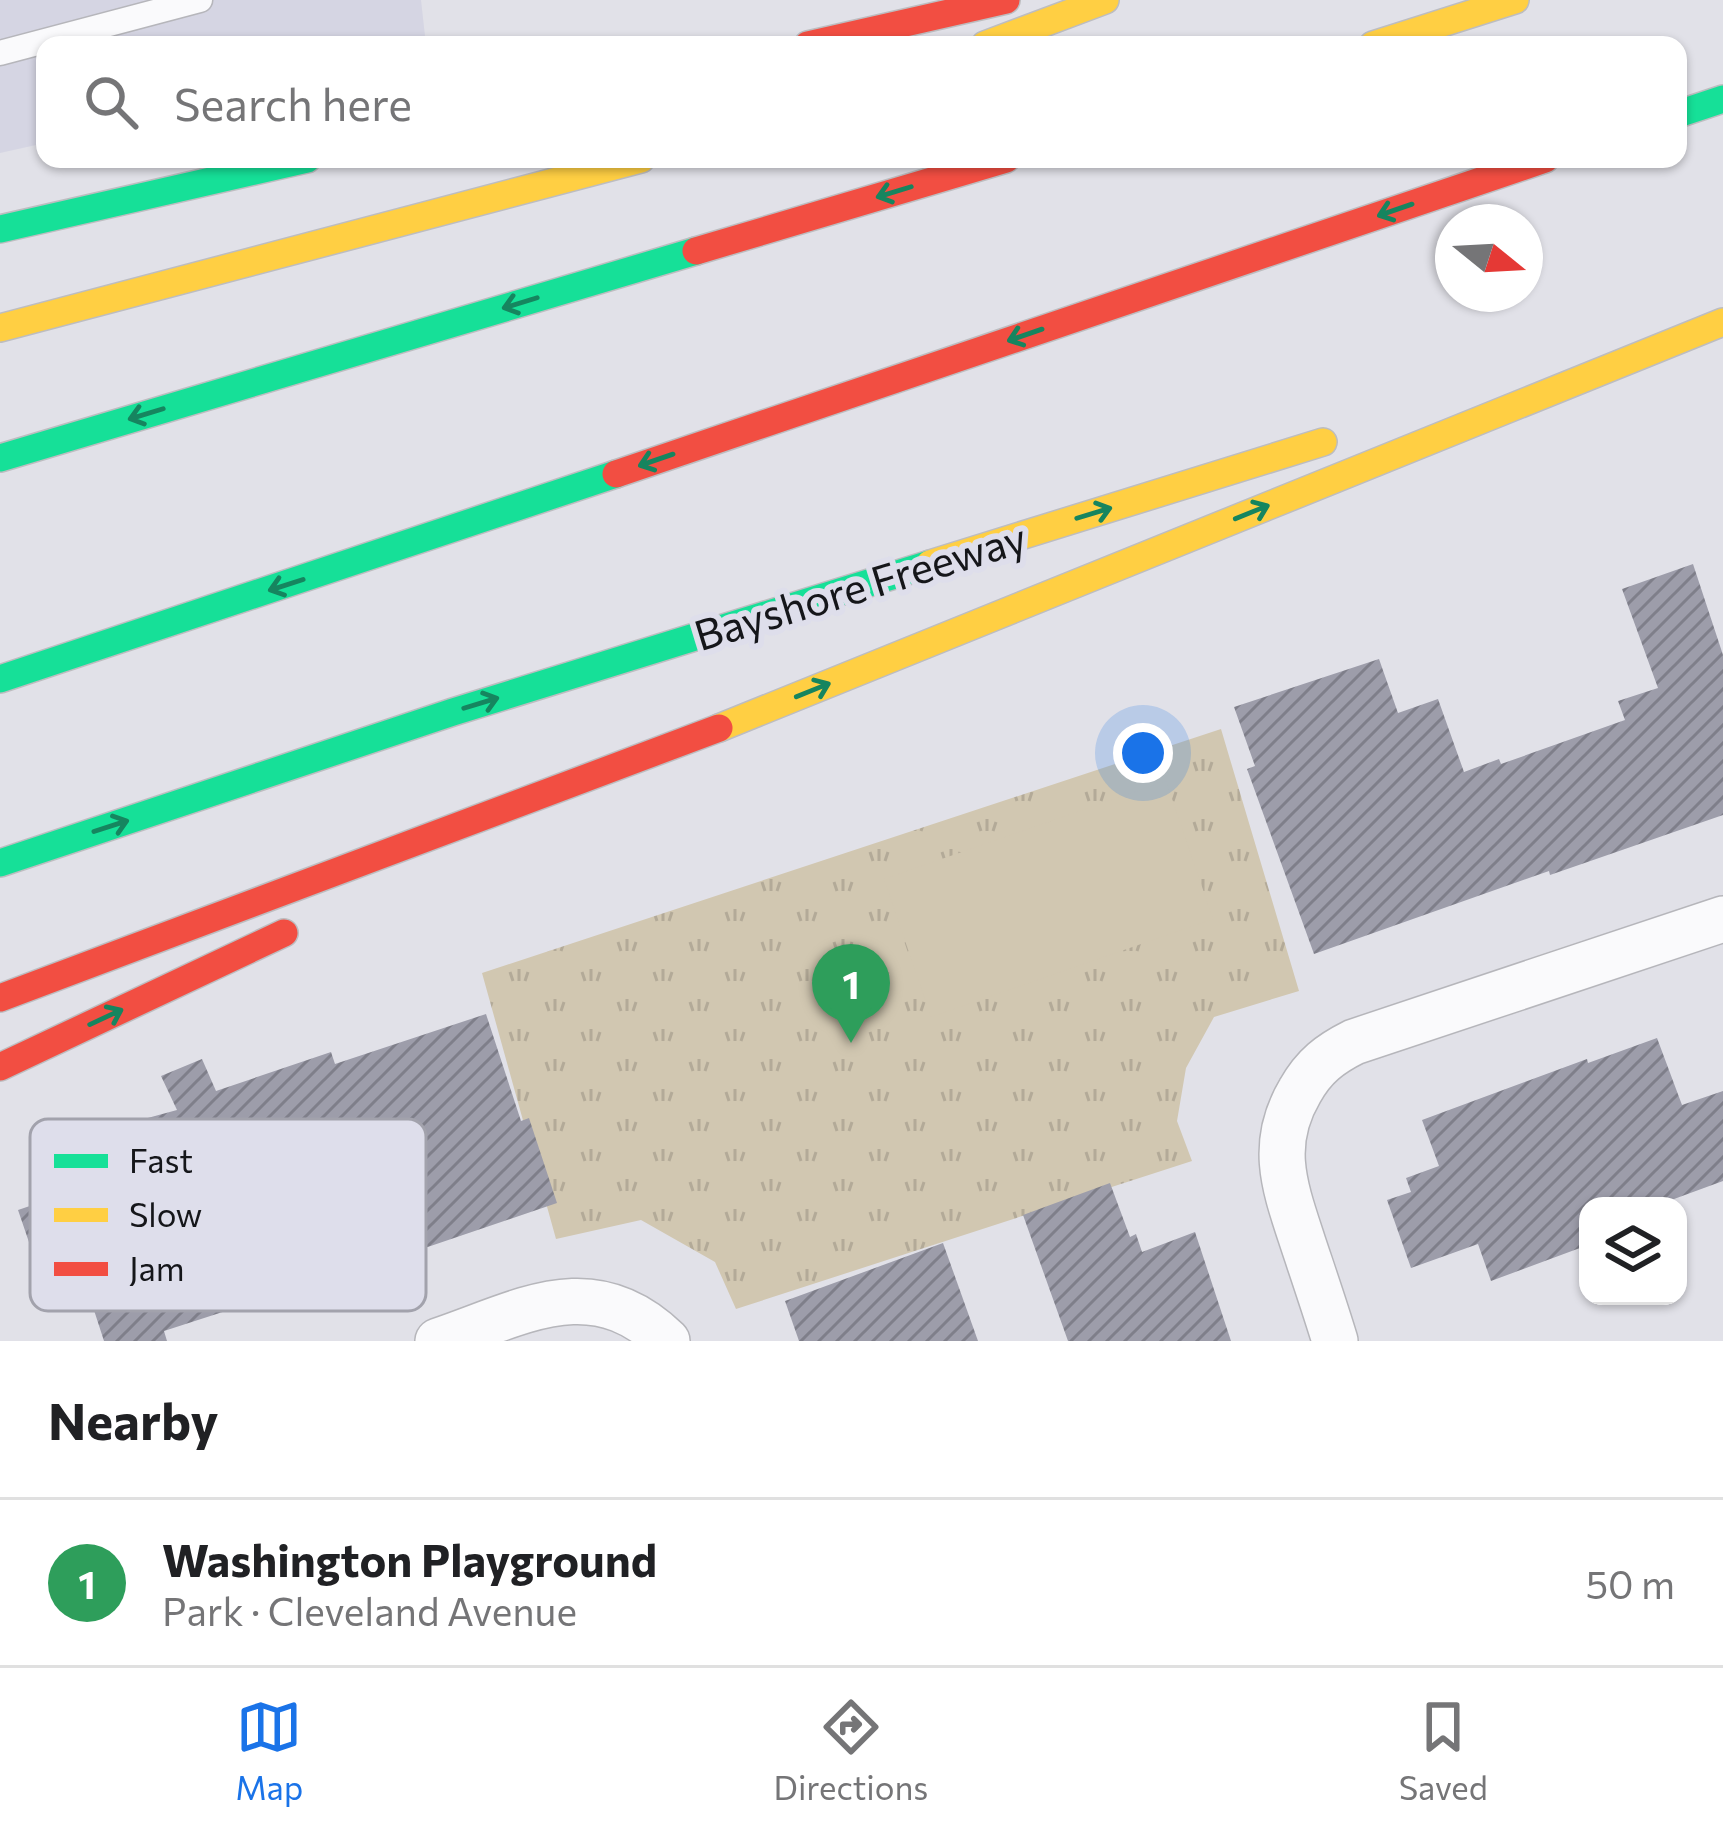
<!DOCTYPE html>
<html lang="en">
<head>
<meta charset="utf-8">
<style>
	body { margin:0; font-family:Commissioner,sans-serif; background:#f6f6f6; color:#202124 }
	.controls { position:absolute; right:36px; bottom:36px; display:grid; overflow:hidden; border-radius:24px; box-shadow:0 3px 9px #0004 }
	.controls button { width:108px; height:108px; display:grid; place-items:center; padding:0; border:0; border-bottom:3px solid #e0e0e0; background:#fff; color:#202124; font:60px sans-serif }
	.compass { position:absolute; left:1435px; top:204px; width:108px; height:108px; border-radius:50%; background:#fff; box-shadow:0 3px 9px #0004; rotate:108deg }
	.you { position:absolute; left:1143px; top:753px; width:42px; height:42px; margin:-30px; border:9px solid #fff; border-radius:50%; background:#1a73e8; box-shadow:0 0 0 18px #1a73e833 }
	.badge { display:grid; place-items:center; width:78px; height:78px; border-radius:50%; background:#1a73e8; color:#fff; font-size:39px; font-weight:700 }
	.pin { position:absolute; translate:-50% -99px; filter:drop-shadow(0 3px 6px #0008) }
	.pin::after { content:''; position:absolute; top:63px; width:42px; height:36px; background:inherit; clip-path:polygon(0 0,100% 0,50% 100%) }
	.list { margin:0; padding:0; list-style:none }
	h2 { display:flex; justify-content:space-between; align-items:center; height:156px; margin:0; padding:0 48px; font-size:51px }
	h2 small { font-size:39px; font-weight:400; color:#757577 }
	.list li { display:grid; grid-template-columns:78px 1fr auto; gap:36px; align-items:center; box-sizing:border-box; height:168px; padding:0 48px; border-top:3px solid #e0e0e0 }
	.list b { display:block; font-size:45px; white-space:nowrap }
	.list p { margin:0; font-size:39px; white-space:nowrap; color:#757577 }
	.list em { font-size:39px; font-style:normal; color:#757577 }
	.icon { flex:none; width:66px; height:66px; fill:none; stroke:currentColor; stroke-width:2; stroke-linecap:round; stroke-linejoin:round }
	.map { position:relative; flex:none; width:1723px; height:1341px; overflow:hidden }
	.search { position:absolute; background:#fff; box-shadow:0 3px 9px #0004; left:36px; right:36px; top:36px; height:132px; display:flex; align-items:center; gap:30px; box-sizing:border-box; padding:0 42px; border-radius:24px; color:#757577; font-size:45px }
	.sheet { height:324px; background:#fff }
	nav { display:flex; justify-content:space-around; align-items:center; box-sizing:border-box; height:168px; border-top:3px solid #e0e0e0; background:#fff; font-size:33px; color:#757577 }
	nav a { display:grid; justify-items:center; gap:6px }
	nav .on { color:#1a73e8 }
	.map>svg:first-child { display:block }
	.built { fill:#d5d5e3 }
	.grass { fill:url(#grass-tufts) }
	.garden { fill:#d1c7b1 }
	.building { fill:url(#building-hatch) }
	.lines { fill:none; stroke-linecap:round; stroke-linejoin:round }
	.lane-casing { stroke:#b6b6bb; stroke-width:27 }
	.street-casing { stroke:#b6b6bb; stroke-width:48 }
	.fast-casing { stroke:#bdbdc0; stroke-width:30 }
	.slow-casing { stroke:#bdbdc0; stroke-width:30 }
	.jam-casing { stroke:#bdbdc0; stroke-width:30 }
	.lane { stroke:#fafafc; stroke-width:24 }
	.street { stroke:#fafafc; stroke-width:45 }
	.fast { stroke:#16e098; stroke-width:27 }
	.slow { stroke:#ffcf43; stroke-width:27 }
	.jam { stroke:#f24e42; stroke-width:27 }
	.oneway { stroke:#16855f }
	.labels { text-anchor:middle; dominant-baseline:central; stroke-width:12; stroke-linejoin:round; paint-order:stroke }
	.street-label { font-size:42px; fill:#15161a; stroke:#dedeeb }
	.key { fill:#dedeeb; stroke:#a2a2ac; stroke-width:3 }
	.key-label { font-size:33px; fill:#15161a }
</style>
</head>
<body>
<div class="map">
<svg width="1723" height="1341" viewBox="0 0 1723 1341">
	<defs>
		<pattern id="grass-tufts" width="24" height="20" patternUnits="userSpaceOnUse" patternTransform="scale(3)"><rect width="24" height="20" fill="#d1c7b1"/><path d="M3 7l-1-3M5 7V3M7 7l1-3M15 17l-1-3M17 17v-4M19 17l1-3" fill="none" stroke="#b3aa98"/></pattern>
		<pattern id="building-hatch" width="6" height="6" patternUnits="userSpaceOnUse" patternTransform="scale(3)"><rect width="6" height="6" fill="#9d9daa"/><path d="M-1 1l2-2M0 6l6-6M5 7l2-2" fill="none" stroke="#7f7f8a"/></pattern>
	</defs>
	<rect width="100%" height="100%" fill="#e1e1e8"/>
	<polygon class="built" points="0,0 421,0 426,45 45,45 45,143 0,153"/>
	<polygon class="grass" points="1221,729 1299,991 1214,1017 1186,1068 1177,1121 1192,1161 736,1309 715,1262 641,1220 556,1239 482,973"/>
	<polygon class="garden" points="1166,781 1213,919 931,1017 884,879"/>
	<g class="building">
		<polygon points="1693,564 1723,655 1723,815 1550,875 1549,871 1314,954 1247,769 1255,766 1234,707 1379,659 1398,713 1438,699 1464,772 1499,759 1501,764 1625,720 1618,701 1658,688 1622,589"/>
		<polygon points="486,1014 521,1121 529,1118 557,1203 363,1269 357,1251 228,1287 235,1308 164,1331 167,1341 104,1341 91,1301 80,1305 70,1276 44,1286 18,1210 89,1186 78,1137 177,1110 161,1076 202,1059 216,1091 331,1052 335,1064"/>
		<polygon points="1657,1038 1682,1105 1723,1091 1723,1181 1655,1206 1588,1206 1588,1245 1491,1281 1478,1244 1411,1268 1387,1200 1411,1192 1406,1178 1439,1166 1422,1120 1587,1059 1588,1063"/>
		<polygon points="1110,1183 1130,1237 1136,1234 1142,1252 1195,1232 1231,1341 1068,1341 1023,1215"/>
		<polygon points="943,1243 978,1341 799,1341 785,1301"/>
	</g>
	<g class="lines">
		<defs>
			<polyline id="lane" points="0,53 200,0"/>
			<g id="street">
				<path d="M438,1341C521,1313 592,1268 667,1341"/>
				<path d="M1335,1341C1325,1308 1314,1276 1303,1243C1285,1188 1268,1145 1300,1091C1314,1066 1330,1054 1354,1042L1723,919"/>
			</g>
			<g id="fast">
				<polyline points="1678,114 1723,99"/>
				<polyline points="0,229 307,159"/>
				<polyline points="0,458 696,251"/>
				<polyline points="0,679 616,474"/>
				<polyline points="0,863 453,712 930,564"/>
			</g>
			<g id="slow">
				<polyline points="985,45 1105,0"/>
				<polyline points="1373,45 1515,0"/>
				<polyline points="0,328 641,159"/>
				<polyline points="930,564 1323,442"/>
				<polyline points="719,728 1723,322"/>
			</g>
			<g id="jam">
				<polyline points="808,45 1006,0"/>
				<polyline points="696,251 1006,159"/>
				<polyline points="616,474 1545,159"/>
				<polyline points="0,998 719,728"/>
				<polyline points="0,1067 284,933"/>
			</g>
		</defs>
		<use href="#lane" class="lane-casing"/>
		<use href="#street" class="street-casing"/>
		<use href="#fast" class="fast-casing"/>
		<use href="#slow" class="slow-casing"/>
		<use href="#jam" class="jam-casing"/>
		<use href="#lane" class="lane"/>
		<use href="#street" class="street"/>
		<use href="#fast" class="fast"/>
		<use href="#slow" class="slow"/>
		<use href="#jam" class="jam"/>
	</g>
	<defs><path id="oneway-shaft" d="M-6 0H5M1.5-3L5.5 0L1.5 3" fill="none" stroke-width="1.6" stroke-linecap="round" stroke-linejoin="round" transform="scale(3)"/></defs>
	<g class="oneway">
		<use href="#oneway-shaft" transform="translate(894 192) rotate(163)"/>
		<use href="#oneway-shaft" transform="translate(1395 210) rotate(161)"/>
		<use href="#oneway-shaft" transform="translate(520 303) rotate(163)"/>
		<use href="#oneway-shaft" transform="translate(1025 335) rotate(161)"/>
		<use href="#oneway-shaft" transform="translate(146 414) rotate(163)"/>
		<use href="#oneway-shaft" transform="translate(656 460) rotate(161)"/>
		<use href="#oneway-shaft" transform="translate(1252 512) rotate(-22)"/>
		<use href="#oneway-shaft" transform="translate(1094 513) rotate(-17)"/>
		<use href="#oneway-shaft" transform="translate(286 585) rotate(162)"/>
		<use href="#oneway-shaft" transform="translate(813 690) rotate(-22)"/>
		<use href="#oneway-shaft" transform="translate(481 703) rotate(-17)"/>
		<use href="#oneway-shaft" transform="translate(111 826) rotate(-18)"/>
		<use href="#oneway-shaft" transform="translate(106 1017) rotate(-25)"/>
	</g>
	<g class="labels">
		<g class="street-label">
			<text transform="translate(860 585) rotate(-17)">Bayshore Freeway</text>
		</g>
	</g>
	<rect x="30" y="1119" width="396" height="192" rx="18" class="key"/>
	<rect x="54" y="1154" width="54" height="14" fill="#16e098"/>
	<rect x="54" y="1208" width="54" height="14" fill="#ffcf43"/>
	<rect x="54" y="1262" width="54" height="14" fill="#f24e42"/>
	<g class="key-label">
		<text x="129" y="1173">Fast</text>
		<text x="129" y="1227">Slow</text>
		<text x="129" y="1281">Jam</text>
	</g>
</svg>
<div class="controls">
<button><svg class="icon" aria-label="layers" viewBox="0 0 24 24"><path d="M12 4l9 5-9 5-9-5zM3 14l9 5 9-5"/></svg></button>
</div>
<svg class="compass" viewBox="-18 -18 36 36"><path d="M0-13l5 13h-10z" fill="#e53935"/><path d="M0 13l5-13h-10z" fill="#757577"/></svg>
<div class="you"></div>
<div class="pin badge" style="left:851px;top:1043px;background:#2e9e5b">1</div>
<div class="search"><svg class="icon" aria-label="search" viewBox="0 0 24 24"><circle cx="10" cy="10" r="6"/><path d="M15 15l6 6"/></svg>Search here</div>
</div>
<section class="sheet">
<h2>Nearby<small></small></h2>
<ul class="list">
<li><span class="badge" style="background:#2e9e5b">1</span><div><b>Washington Playground</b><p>Park · Cleveland Avenue</p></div><em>50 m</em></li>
</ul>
</section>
<nav>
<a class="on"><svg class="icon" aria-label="map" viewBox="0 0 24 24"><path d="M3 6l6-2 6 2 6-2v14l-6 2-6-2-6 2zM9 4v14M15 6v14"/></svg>Map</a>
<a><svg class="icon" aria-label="directions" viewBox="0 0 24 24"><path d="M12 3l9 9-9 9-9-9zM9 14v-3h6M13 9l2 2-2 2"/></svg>Directions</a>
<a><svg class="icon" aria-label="saved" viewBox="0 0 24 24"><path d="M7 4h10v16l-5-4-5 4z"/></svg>Saved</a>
</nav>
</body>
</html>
